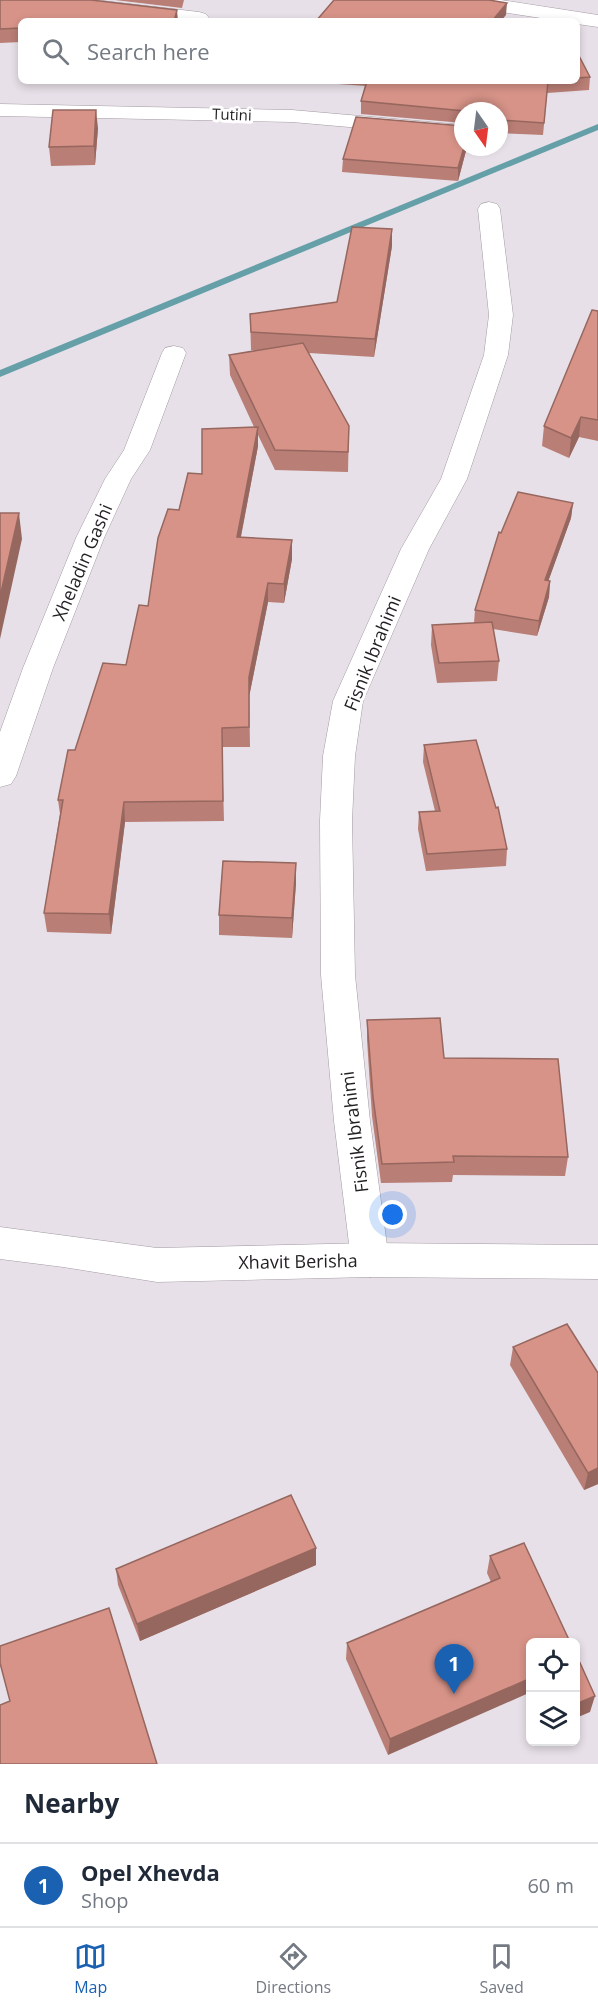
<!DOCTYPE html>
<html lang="en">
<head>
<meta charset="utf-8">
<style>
	body { margin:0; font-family:"Open Sans",sans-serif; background:#f2f2f3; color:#1f2937 }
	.controls { position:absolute; right:18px; bottom:18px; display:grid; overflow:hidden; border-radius:9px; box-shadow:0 3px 9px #0003 }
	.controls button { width:54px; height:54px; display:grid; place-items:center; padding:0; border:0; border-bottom:2px solid #e0e1e3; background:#fff; color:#1f2937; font:30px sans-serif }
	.compass { position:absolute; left:454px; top:102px; width:54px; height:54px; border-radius:50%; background:#fff; box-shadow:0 3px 9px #0003; rotate:166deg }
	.you { position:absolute; left:393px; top:1215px; width:21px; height:21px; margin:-15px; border:4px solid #fff; border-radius:50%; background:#1a73e8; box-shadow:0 0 0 9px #1a73e833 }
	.badge { display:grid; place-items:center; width:39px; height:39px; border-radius:50%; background:#1b61b1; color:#fff; font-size:20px; font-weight:700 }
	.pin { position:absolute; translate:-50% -50px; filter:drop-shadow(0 2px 3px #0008) }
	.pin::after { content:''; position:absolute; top:32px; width:21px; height:18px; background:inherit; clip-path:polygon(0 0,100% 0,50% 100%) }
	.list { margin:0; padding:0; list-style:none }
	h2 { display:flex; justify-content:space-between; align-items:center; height:78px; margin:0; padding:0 24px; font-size:26px }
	h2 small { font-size:20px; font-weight:400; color:#747a83 }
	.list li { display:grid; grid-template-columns:39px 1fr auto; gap:18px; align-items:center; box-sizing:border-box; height:84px; padding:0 24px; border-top:2px solid #e0e1e3 }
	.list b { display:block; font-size:22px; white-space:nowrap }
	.list p { margin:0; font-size:20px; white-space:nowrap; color:#747a83 }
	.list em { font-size:20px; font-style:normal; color:#747a83 }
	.icon { flex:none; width:33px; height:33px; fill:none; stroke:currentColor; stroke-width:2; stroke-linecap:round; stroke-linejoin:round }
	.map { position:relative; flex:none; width:598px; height:1764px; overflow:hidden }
	.search { position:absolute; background:#fff; box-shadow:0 3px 9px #0003; left:18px; right:18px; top:18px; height:66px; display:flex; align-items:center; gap:15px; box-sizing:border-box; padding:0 21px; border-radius:9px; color:#747a83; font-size:22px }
	.sheet { height:162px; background:#fff }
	nav { display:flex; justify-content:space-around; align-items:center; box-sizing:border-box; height:84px; border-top:2px solid #e0e1e3; background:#fff; font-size:16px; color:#747a83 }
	nav a { display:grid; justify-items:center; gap:3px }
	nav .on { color:#1b61b1 }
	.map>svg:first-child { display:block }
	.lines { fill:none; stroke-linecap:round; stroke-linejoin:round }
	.stream { fill:#65a0a9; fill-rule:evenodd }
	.street-casing { stroke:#a29ba2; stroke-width:1 }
	.secondary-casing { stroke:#a29ba2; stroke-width:1 }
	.street { fill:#fff; fill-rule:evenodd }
	.secondary { fill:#fff; fill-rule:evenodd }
	.wall { fill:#b97e75 }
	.shaded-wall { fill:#96675f }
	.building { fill:#d79388; stroke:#96675f; stroke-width:1.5 }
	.labels { text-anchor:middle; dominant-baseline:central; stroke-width:6; stroke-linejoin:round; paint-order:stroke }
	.far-street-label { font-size:15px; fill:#221f22; stroke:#fff }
	.street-label { font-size:18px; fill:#221f22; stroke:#fff }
</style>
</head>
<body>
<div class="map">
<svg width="598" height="1764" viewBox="0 0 598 1764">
	<rect width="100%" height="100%" fill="#e8e0e8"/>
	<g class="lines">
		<polygon class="stream" points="598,124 598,130 0,377 0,370"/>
		<defs>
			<g id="street">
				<polygon points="35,0 95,0 199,12 206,14 209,18 207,21 174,21 45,6 38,4"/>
				<polygon points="453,0 501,0 598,15 598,27 577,24 577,21 560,21 463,6 456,4"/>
				<polygon points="0,104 292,110 463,125 463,137 292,122 0,116"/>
				<polygon points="489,202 497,204 500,209 513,315 508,355 467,479 429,549 363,701 355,756 352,821 355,975 370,1121 389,1260 384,1272 370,1277 356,1272 351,1260 334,1121 321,975 320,821 323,756 333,701 401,549 441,479 484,355 489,315 478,209 481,204"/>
				<polygon points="174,346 183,348 186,353 150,450 131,479 104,538 53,668 16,776 11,784 0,787 0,732 23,668 76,538 105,479 124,450 162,353 165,348"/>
			</g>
			<polygon id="secondary" points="0,1227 157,1248 370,1243 598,1245 598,1279 370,1277 157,1282 63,1267 0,1259"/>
		</defs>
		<use href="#street" class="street-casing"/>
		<use href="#secondary" class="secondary-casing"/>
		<use href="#street" class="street"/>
		<use href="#secondary" class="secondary"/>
	</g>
	<g class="wall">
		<polygon points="0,0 21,21 21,42 0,43"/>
		<polygon points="115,0 184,0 182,8"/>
		<polygon points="577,52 590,77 589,90 547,93 543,135 499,133 499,111 463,111 463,123 361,114 361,101 366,86 310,82 577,81"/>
		<polygon points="98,128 95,165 51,166 49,147"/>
		<polygon points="467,147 458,181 342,172 343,159"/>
		<polygon points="392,246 374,357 309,353 349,426 348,472 275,470 258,435 258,446 241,537 292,559 284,603 268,602 249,697 250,747 222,747 224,821 125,822 111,934 47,932 44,913 60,814 58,800 75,750 126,665 148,606 179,510 202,474 254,427 230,375 229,355 261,350 251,350 250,314 337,302"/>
		<polygon points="598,311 598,441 579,437 569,458 542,446 544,426"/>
		<polygon points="573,503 571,518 548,581 550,581 549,597 537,636 493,629 499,661 497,681 437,683 431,645 432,625 474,623 475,610 501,533"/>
		<polygon points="424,745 507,849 506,866 426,871 418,829 419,812 435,811 423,762"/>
		<polygon points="296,863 296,883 292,938 219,935 219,915"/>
		<polygon points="367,1020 444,1058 568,1157 565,1176 453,1175 452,1182 381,1183 372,1116 367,1040"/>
		<polygon points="513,1347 598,1373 598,1484 584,1490 510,1365"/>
		<polygon points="524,1543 388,1755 346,1659 347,1643 491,1582 487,1573 490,1556"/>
		<polygon points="316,1565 140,1641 118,1585 116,1569"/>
	</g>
	<g class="shaded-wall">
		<polygon points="507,3 506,15 501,21 492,21"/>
		<polygon points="177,10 178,21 174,21"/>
		<polygon points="96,110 98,128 95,165 94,146"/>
		<polygon points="464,147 467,147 458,181 458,168"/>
		<polygon points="392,229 392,246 374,357 375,339"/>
		<polygon points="581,417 579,437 569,458 571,438"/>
		<polygon points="258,427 258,446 237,556 237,537"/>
		<polygon points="573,503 571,518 543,596 545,580"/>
		<polygon points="19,513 22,539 0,639 0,597"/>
		<polygon points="292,540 292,559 284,603 284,584"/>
		<polygon points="550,581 549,597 537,636 539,621"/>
		<polygon points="268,583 268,602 249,697 250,747 249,677"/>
		<polygon points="124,802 125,822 111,934 109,914"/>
		<polygon points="296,863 296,883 292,938 292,918"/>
		<polygon points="598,1468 598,1484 584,1490 588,1473"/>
		<polygon points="316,1548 316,1565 140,1641 137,1624"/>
		<polygon points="531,1678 531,1692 388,1755 390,1739"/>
		<polygon points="595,1696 590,1712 576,1718 576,1704"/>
	</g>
	<g class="building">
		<polygon points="0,0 91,0 177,10 174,21 21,21 21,28 0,29"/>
		<polygon points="334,0 489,0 507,3 492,21 316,21"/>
		<polygon points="577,52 590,77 577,78"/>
		<polygon points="367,81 548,81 544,123 499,120 499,111 465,111 361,101"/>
		<polygon points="53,110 96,110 94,146 49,147"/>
		<polygon points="356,117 463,126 463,147 464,147 458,168 343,159"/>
		<polygon points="352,227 392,229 375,339 251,332 250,314 337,302"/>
		<polygon points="592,310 598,311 598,420 581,417 571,438 544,426"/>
		<polygon points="303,343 349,426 348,452 275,450 229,355"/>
		<polygon points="258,427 237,537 292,540 284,584 268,583 249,677 249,727 222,728 223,801 124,802 109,914 44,913 63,800 58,800 68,750 75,750 103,663 126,665 139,605 148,606 158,538 168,509 179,510 188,473 202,474 202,429"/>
		<polygon points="518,492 573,503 545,580 550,581 539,621 475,610 499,532 501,533"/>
		<polygon points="0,513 19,513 0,597"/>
		<polygon points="492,622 499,661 439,663 432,625"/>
		<polygon points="476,740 496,808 498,807 507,849 427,854 419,812 440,811 424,745"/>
		<polygon points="223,861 296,863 292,918 219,915"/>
		<polygon points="440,1018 444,1058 558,1059 568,1157 453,1156 454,1162 382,1164 373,1097 367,1020"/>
		<polygon points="567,1324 598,1373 598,1468 588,1473 513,1347"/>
		<polygon points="291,1495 316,1548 137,1624 116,1569"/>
		<polygon points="524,1543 570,1642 531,1642 531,1678 390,1739 347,1643 500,1578 490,1556"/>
		<polygon points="109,1608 157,1764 0,1764 0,1705 10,1701 0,1663 0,1646"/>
		<polygon points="576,1654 595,1696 576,1704"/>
	</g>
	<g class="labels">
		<g class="far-street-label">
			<text transform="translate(232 114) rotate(2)">Tutini</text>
		</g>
		<g class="street-label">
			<text transform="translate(82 562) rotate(-67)">Xheladin Gashi</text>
			<text transform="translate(372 653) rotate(-68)">Fisnik Ibrahimi</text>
			<text transform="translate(354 1132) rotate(-97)">Fisnik Ibrahimi</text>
			<text transform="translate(298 1261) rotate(-1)">Xhavit Berisha</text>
		</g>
	</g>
</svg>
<div class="controls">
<button><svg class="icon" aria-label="locate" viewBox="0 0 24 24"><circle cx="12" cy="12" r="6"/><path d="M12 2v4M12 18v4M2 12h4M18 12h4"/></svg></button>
<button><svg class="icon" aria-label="layers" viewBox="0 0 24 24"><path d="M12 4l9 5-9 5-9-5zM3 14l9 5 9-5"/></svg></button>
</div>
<svg class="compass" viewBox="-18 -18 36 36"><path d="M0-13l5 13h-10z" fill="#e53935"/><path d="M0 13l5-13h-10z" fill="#747a83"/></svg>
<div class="you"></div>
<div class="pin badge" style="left:454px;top:1694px">1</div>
<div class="search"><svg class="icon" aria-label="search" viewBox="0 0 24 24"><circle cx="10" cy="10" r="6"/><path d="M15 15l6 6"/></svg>Search here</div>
</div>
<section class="sheet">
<h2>Nearby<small></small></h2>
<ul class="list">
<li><span class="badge">1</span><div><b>Opel Xhevda</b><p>Shop</p></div><em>60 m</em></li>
</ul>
</section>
<nav>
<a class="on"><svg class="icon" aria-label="map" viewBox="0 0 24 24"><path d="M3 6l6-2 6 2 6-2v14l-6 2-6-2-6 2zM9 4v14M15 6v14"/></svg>Map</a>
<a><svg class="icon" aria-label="directions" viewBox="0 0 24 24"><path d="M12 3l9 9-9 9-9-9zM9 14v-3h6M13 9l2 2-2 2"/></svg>Directions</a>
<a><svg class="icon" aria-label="saved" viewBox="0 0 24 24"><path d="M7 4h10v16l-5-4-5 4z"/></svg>Saved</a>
</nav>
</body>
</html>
